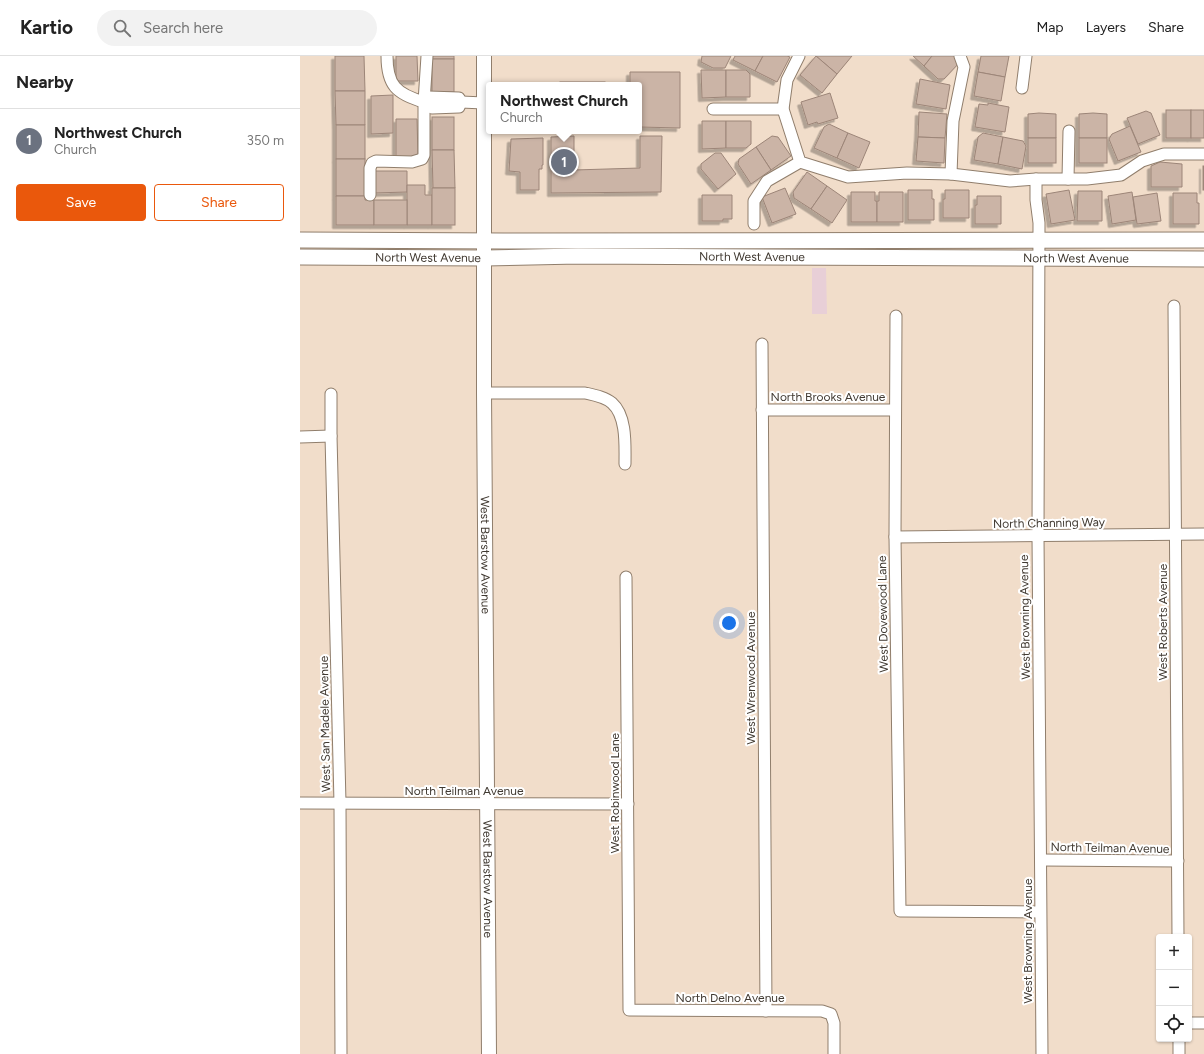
<!DOCTYPE html>
<html lang="en">
<head>
<meta charset="utf-8">
<style>
	body { margin:0; font-family:Figtree,sans-serif; background:#f2f2f2; color:#222 }
	.controls { position:absolute; right:12px; bottom:12px; display:grid; overflow:hidden; border-radius:4px; box-shadow:0 1px 3px #0004 }
	.controls button { width:36px; height:36px; display:grid; place-items:center; padding:0; border:0; border-bottom:1px solid #e0e0e0; background:#fff; color:#222; font:20px sans-serif }
	.you { position:absolute; left:429px; top:567px; width:14px; height:14px; margin:-10px; border:3px solid #fff; border-radius:50%; background:#1a73e8; box-shadow:0 0 0 6px #1a73e833 }
	.badge { display:grid; place-items:center; width:26px; height:26px; border-radius:50%; background:#ea580c; color:#fff; font-size:13px; font-weight:700 }
	.pin { position:absolute; translate:-50% -50%; border:2px solid #fff; box-shadow:0 1px 4px #0006 }
	.popup { position:absolute; left:186px; top:26px; width:156px; height:52px; box-sizing:border-box; display:grid; place-content:center; border-radius:4px; background:#fff; filter:drop-shadow(0 1px 3px #0005); font-size:13px; white-space:nowrap; color:#767676 }
	.popup b { font-size:15px; color:#222 }
	.popup::after { content:''; position:absolute; left:50%; top:100%; margin-left:-8px; border:8px solid transparent; border-top-color:#fff }
	.list { margin:0; padding:0; list-style:none }
	h2 { display:flex; justify-content:space-between; align-items:center; height:52px; margin:0; padding:0 16px; font-size:17px }
	h2 small { font-size:13px; font-weight:400; color:#767676 }
	.list li { display:grid; grid-template-columns:26px 1fr auto; gap:12px; align-items:center; box-sizing:border-box; height:64px; padding:0 16px; border-top:1px solid #e0e0e0 }
	.list b { display:block; font-size:15px; white-space:nowrap }
	.list p { margin:0; font-size:13px; white-space:nowrap; color:#767676 }
	.list em { font-size:13px; font-style:normal; color:#767676 }
	.actions { display:flex; gap:8px; padding:12px 16px }
	.actions a { flex:1; padding:9px 0; border:1px solid #ea580c; border-radius:4px; text-align:center; font-size:14px; color:#ea580c }
	.actions .main { background:#ea580c; color:#fff }
	.icon { flex:none; width:22px; height:22px; fill:none; stroke:currentColor; stroke-width:2; stroke-linecap:round; stroke-linejoin:round }
	.map { position:relative; flex:none; width:904px; height:998px; overflow:hidden }
	header { display:flex; align-items:center; gap:24px; box-sizing:border-box; height:56px; padding:0 20px; background:#fff; border-bottom:1px solid #e0e0e0 }
	header strong { font-size:19px }
	nav { display:flex; gap:22px; margin-inline-start:auto; font-size:14px }
	.search { width:280px; height:36px; background:#f2f2f2; display:flex; align-items:center; gap:10px; box-sizing:border-box; padding:0 14px; border-radius:22px; color:#767676; font-size:15px }
	main { display:flex }
	aside { flex:1; background:#fff }
	.map>svg:first-child { display:block }
	.industrial { fill:#e8cfd7 }
	.building { fill:#cbb4a6; stroke:#9c8578; filter:url(#shadow) }
	.lines { fill:none; stroke-linecap:round; stroke-linejoin:round }
	.minor-casing { stroke:#907e6c; stroke-width:13 }
	.tertiary-casing { stroke:#907e6c; stroke-width:16 }
	.secondary-casing { stroke:#907e6c; stroke-width:17 }
	.minor { stroke:#fff; stroke-width:11 }
	.tertiary { stroke:#fff; stroke-width:14 }
	.secondary { stroke:#fff; stroke-width:15 }
	.labels { text-anchor:middle; dominant-baseline:central; stroke-width:4; stroke-linejoin:round; paint-order:stroke }
	.street-label { font-size:12px; fill:#403931; stroke:#fff }
</style>
</head>
<body>
<header>
<strong>Kartio</strong>
<div class="search"><svg class="icon" aria-label="search" viewBox="0 0 24 24"><circle cx="10" cy="10" r="6"/><path d="M15 15l6 6"/></svg>Search here</div>
<nav><a>Map</a><a>Layers</a><a>Share</a></nav>
</header>
<main>
<aside>
<h2>Nearby<small></small></h2>
<ul class="list">
<li><span class="badge" style="background:#6b7280">1</span><div><b>Northwest Church</b><p>Church</p></div><em>350 m</em></li>
</ul>
<div class="actions"><a class="main">Save</a><a>Share</a></div>
</aside>
<div class="map">
<svg width="904" height="998" viewBox="0 0 904 998">
	<defs>
		<filter id="shadow"><feDropShadow dx="-3.5" dy="3.5" stdDeviation="0" flood-color="#0004"/></filter>
	</defs>
	<rect width="100%" height="100%" fill="#f1ddca"/>
	<polygon class="industrial" points="512,212 526,212 527,258 512,258"/>
	<g class="building">
		<polygon points="35,0 64,0 65,35 35,35"/>
		<polygon points="96,0 117,0 118,25 96,25"/>
		<rect x="132" y="0" width="22" height="3"/>
		<polygon points="402,0 431,0 425,12 413,12 401,6"/>
		<polygon points="435,0 463,0 455,15 433,4"/>
		<polygon points="463,0 487,0 490,1 477,26 455,15"/>
		<polygon points="516,0 552,0 537,18"/>
		<polygon points="516,0 537,18 522,37 500,19"/>
		<polygon points="613,0 632,0 624,10"/>
		<polygon points="632,0 654,0 660,6 644,23 638,23 624,10"/>
		<polygon points="681,0 709,0 705,21 678,16"/>
		<rect x="132" y="3" width="22" height="33"/>
		<polygon points="401,14 426,14 426,41 402,42"/>
		<polygon points="426,14 446,14 450,18 450,41 426,41"/>
		<polygon points="330,16 380,16 380,72 339,71 339,29 330,29"/>
		<polygon points="678,16 705,21 701,45 674,40"/>
		<polygon points="620,23 650,29 646,53 616,48"/>
		<rect x="260" y="26" width="45" height="3"/>
		<polygon points="35,35 65,35 65,69 36,69"/>
		<polygon points="530,37 538,62 518,68 517,66 508,69 501,46"/>
		<polygon points="93,39 93,77 71,78 71,40"/>
		<polygon points="688,47 709,51 705,76 675,71 679,48 688,49"/>
		<rect x="866" y="54" width="25" height="28"/>
		<rect x="891" y="54" width="13" height="28"/>
		<polygon points="846,55 851,57 860,79 838,88 827,62"/>
		<polygon points="619,56 647,58 645,82 618,81"/>
		<polygon points="739,57 756,58 756,82 728,82 728,58"/>
		<polygon points="793,57 807,58 807,82 779,82 779,58"/>
		<rect x="132" y="61" width="22" height="33"/>
		<polygon points="96,63 117,63 118,101 96,101"/>
		<polygon points="402,65 426,65 426,92 402,93"/>
		<polygon points="426,65 451,65 451,88 446,92 426,92"/>
		<polygon points="529,68 548,77 537,102 514,92 524,71"/>
		<rect x="36" y="69" width="29" height="34"/>
		<polygon points="830,70 841,96 818,105 809,83 812,78"/>
		<polygon points="548,77 570,86 559,112 537,102"/>
		<polygon points="683,77 703,81 698,108 674,104 678,81"/>
		<polygon points="274,80 274,114 340,112 340,80 362,80 361,136 251,137 251,81"/>
		<polygon points="472,80 478,81 491,100 471,114 456,91"/>
		<polygon points="618,81 645,82 644,107 616,105"/>
		<polygon points="703,81 723,85 726,90 722,113 698,108"/>
		<polygon points="243,82 243,109 242,109 242,113 239,113 239,134 220,134 220,116 209,115 211,83"/>
		<rect x="728" y="82" width="28" height="25"/>
		<rect x="779" y="82" width="28" height="25"/>
		<polygon points="456,91 471,114 451,128 438,108 439,103"/>
		<polygon points="132,94 154,94 155,132 133,132"/>
		<polygon points="415,97 421,97 436,118 418,133 401,113 401,108"/>
		<rect x="36" y="103" width="29" height="37"/>
		<polygon points="860,106 882,108 882,131 851,131 851,110"/>
		<rect x="903" y="110" width="1" height="24"/>
		<polygon points="74,115 107,115 107,136 74,137"/>
		<polygon points="507,116 527,130 511,153 494,142 493,136"/>
		<polygon points="107,129 125,129 125,139 132,139 132,169 107,169"/>
		<polygon points="527,130 547,144 532,167 511,153"/>
		<rect x="132" y="132" width="23" height="37"/>
		<polygon points="485,132 496,158 472,167 462,141"/>
		<polygon points="608,134 632,134 632,143 634,143 634,164 608,164"/>
		<polygon points="645,134 669,134 669,162 643,162 643,143 645,143"/>
		<polygon points="769,134 775,164 751,168 746,138"/>
		<polygon points="778,135 802,135 802,165 777,165"/>
		<polygon points="551,136 575,136 575,145 577,145 577,166 551,166"/>
		<polygon points="579,136 603,136 603,166 577,166 577,145 579,145"/>
		<polygon points="832,136 836,164 812,168 808,140"/>
		<polygon points="857,137 861,165 837,168 833,141"/>
		<polygon points="873,137 897,137 897,147 899,147 899,168 873,168"/>
		<polygon points="402,139 432,139 432,163 423,163 423,165 402,165"/>
		<polygon points="36,140 65,140 65,144 74,144 74,169 36,169"/>
		<polygon points="677,140 701,140 701,168 675,168 675,149 677,149"/>
		<rect x="74" y="144" width="33" height="25"/>
	</g>
	<g class="lines">
		<defs>
			<g id="minor">
				<path d="M87,0C87,29 96,38 124,46"/>
				<polyline points="499,0 487,24 483,53 500,106 548,121 607,117 651,118 710,125 736,123 787,123 821,119 842,105 864,98 904,98"/>
				<polyline points="722,32 726,0"/>
				<polygon points="128,41 159,42 161,46 159,51 132,52 124,46"/>
				<polyline points="161,46 184,47"/>
				<polyline points="413,53 483,53"/>
				<polyline points="651,118 653,65 664,11 660,0"/>
				<polyline points="736,123 736,144 739,167 738,480 742,998"/>
				<polyline points="768,123 769,75"/>
				<polyline points="70,139 70,112 72,107 76,105 112,106 122,103 124,99 124,46 127,0"/>
				<polyline points="454,168 454,145 467,125 500,106"/>
				<polyline points="874,250 878,881"/>
				<polyline points="596,260 595,481 600,855 740,856"/>
				<polyline points="462,288 466,955"/>
				<path d="M184,337H285C294,339 305,341 312,347C327,360 325,390 325,408"/>
				<polyline points="31,338 31,380 40,747 41,998"/>
				<polyline points="462,354 595,354"/>
				<polyline points="0,381 31,380"/>
				<polyline points="595,481 904,478"/>
				<polyline points="326,521 329,954 522,955 531,958 534,967 534,998"/>
				<polyline points="0,747 328,748"/>
				<polyline points="741,804 878,805"/>
				<polyline points="889,967 904,967"/>
				<polyline points="879,983 879,998"/>
			</g>
			<g id="tertiary">
				<path id="s1" d="M184,0V337L189,998"/>
			</g>
			<g id="secondary">
				<polyline points="0,184 204,185 904,184"/>
				<path id="s2" d="M0,201L185,202L278,200L904,203"/>
			</g>
		</defs>
		<use href="#minor" class="minor-casing"/>
		<use href="#tertiary" class="tertiary-casing"/>
		<use href="#secondary" class="secondary-casing"/>
		<use href="#minor" class="minor"/>
		<use href="#tertiary" class="tertiary"/>
		<use href="#secondary" class="secondary"/>
	</g>
	<g class="labels">
		<g class="street-label">
			<text stroke="none"><textPath href="#s2" startOffset="128">North West Avenue</textPath></text>
			<text stroke="none"><textPath href="#s2" startOffset="452">North West Avenue</textPath></text>
			<text stroke="none"><textPath href="#s2" startOffset="776">North West Avenue</textPath></text>
			<text x="528" y="341">North Brooks Avenue</text>
			<text transform="translate(749 467) rotate(-1)">North Channing Way</text>
			<text stroke="none"><textPath href="#s1" startOffset="499">West Barstow Avenue</textPath></text>
			<text transform="translate(583 558) rotate(-91)">West Dovewood Lane</text>
			<text transform="translate(725 561) rotate(-91)">West Browning Avenue</text>
			<text transform="translate(863 566) rotate(-90)">West Roberts Avenue</text>
			<text transform="translate(451 622) rotate(-90)">West Wrenwood Avenue</text>
			<text transform="translate(25 668) rotate(-91)">West San Madele Avenue</text>
			<text x="164" y="735">North Teilman Avenue</text>
			<text transform="translate(315 737) rotate(-90)">West Robinwood Lane</text>
			<text transform="translate(810 792) rotate(1)">North Teilman Avenue</text>
			<text stroke="none"><textPath href="#s1" startOffset="823">West Barstow Avenue</textPath></text>
			<text transform="translate(728 885) rotate(-90)">West Browning Avenue</text>
			<text x="430" y="942">North Delno Avenue</text>
		</g>
	</g>
</svg>
<div class="controls">
<button>+</button>
<button>−</button>
<button><svg class="icon" aria-label="locate" viewBox="0 0 24 24"><circle cx="12" cy="12" r="6"/><path d="M12 2v4M12 18v4M2 12h4M18 12h4"/></svg></button>
</div>
<div class="you"></div>
<div class="pin badge" style="left:264px;top:106px;background:#6b7280">1</div>
<div class="popup"><b>Northwest Church</b>Church</div>
</div>
</main>
</body>
</html>
